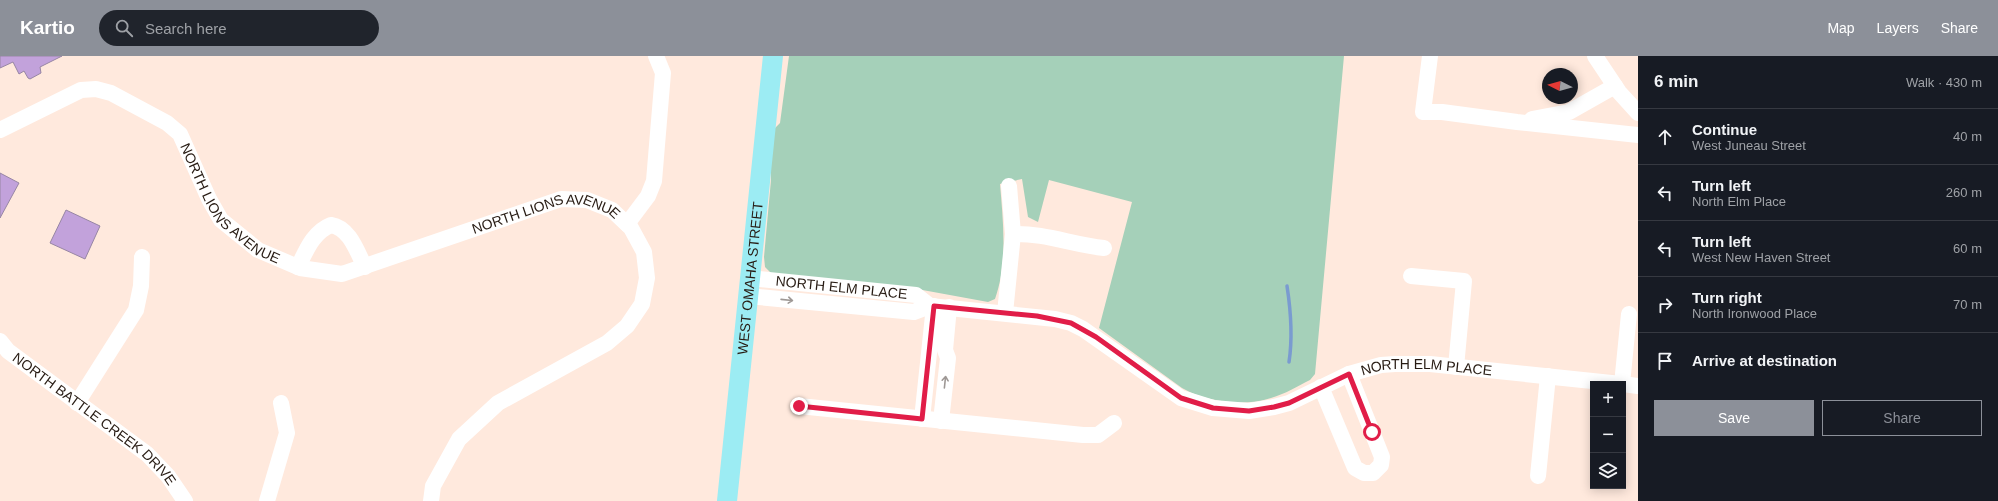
<!DOCTYPE html>
<html lang="en">
<head>
<meta charset="utf-8">
<style>
	body { margin:0; font-family:Arial,sans-serif; background:#20242c; color:#f1f3f6 }
	.controls { position:absolute; right:12px; bottom:12px; display:grid; overflow:hidden; border-radius:0px; box-shadow:0 2px 10px #0003 }
	.controls button { width:36px; height:36px; display:grid; place-items:center; padding:0; border:0; border-bottom:1px solid #363941; background:#171b24; color:#f1f3f6; font:20px sans-serif }
	.compass { position:absolute; left:1542px; top:12px; width:36px; height:36px; border-radius:50%; background:#171b24; box-shadow:0 2px 10px #0003; rotate:276deg }
	.stop { position:absolute; width:12px; height:12px; margin:-9px; border:3px solid #e11d48; border-radius:50%; background:#fff }
	.stop.end { background:#e11d48; border-color:#fff; box-shadow:0 1px 4px #0008 }
	.list { margin:0; padding:0; list-style:none }
	h2 { display:flex; justify-content:space-between; align-items:center; height:52px; margin:0; padding:0 16px; font-size:17px }
	h2 small { font-size:13px; font-weight:400; color:#9ea1a6 }
	.list li { display:grid; grid-template-columns:26px 1fr auto; gap:12px; align-items:center; box-sizing:border-box; height:56px; padding:0 16px; border-top:1px solid #363941 }
	.list b { display:block; font-size:15px; white-space:nowrap }
	.list p { margin:0; font-size:13px; white-space:nowrap; color:#9ea1a6 }
	.list em { font-size:13px; font-style:normal; color:#9ea1a6 }
	.actions { display:flex; gap:8px; padding:12px 16px }
	.actions a { flex:1; padding:9px 0; border:1px solid #8c9099; border-radius:0px; text-align:center; font-size:14px; color:#8c9099 }
	.actions .main { background:#8c9099; color:#fff }
	.icon { flex:none; width:22px; height:22px; fill:none; stroke:currentColor; stroke-width:2; stroke-linecap:round; stroke-linejoin:round }
	.map { position:relative; flex:none; width:1638px; height:445px; overflow:hidden }
	header { display:flex; align-items:center; gap:24px; box-sizing:border-box; height:56px; padding:0 20px; background:#8c9099; color:#fff }
	header strong { font-size:19px }
	nav { display:flex; gap:22px; margin-inline-start:auto; font-size:14px }
	.search { width:280px; height:36px; background:#20242c; display:flex; align-items:center; gap:10px; box-sizing:border-box; padding:0 14px; border-radius:22px; color:#9ea1a6; font-size:15px }
	main { display:flex }
	aside { flex:1; background:#171b24 }
	.map>svg:first-child { display:block }
	.green { fill:#a5d0b9 }
	.lines { fill:none; stroke-linecap:round; stroke-linejoin:round }
	.stream { stroke:#7a9bd0; stroke-width:3.5 }
	.building { fill:#c2a2db; stroke:#9786a4 }
	.minor { stroke:#fff; stroke-width:16 }
	.major { stroke:#9cecf3; stroke-width:20 }
	.oneway { stroke:#9e9895 }
	.route { stroke:#e11d48; stroke-width:5 }
	.labels { text-anchor:middle; dominant-baseline:central; stroke-width:4; stroke-linejoin:round; paint-order:stroke }
	.street-label { font-size:14px; fill:#271b13; stroke:#fff }
</style>
</head>
<body>
<header>
<strong>Kartio</strong>
<div class="search"><svg class="icon" aria-label="search" viewBox="0 0 24 24"><circle cx="10" cy="10" r="6"/><path d="M15 15l6 6"/></svg>Search here</div>
<nav><a>Map</a><a>Layers</a><a>Share</a></nav>
</header>
<main>
<div class="map">
<svg width="1638" height="445" viewBox="0 0 1638 445">
	<rect width="100%" height="100%" fill="#ffe9dd"/>
	<path class="green" d="M789,0H1344L1315,318L1310,324C1298,330 1285,338 1271,342C1244,351 1206,346 1182,332L1099,272L1132,146L1049,124L1038,166L1028,161L1022,123L1000,128C1003,165 1008,207 995,243L988,246L917,233L771,217L765,211L764,201L771,124V76L780,67Z"/>
	<g class="lines">
		<path class="stream" d="M1287,230C1291,256 1293,280 1289,306"/>
	</g>
	<g class="building">
		<polygon points="0,0 62,0 40,11 41,17 30,23 28,22 24,15 19,18 13,6 0,12"/>
		<polygon points="0,117 19,127 0,162"/>
		<polygon points="66,154 100,170 85,203 50,187"/>
	</g>
	<g class="lines">
		<g class="minor">
			<polyline points="1430,0 1423,56 1442,56 1517,66 1638,79"/>
			<polyline points="1595,0 1619,36 1638,57"/>
			<polyline points="1532,63 1569,56 1615,30"/>
			<path id="s1" d="M0,74L81,34L96,33L111,37L167,67L180,78L209,143L221,164L258,194L300,212L342,218L561,143L587,144L612,154L631,172L644,196L647,222L642,248L627,270L607,287L498,347L459,383L433,430L431,445"/>
			<polyline points="627,168 648,140 654,125 663,17 656,0"/>
			<path d="M1013,178C1045,177 1073,189 1104,192"/>
			<path d="M298,211C306,195 313,176 331,169C350,172 357,196 365,211"/>
			<polyline points="1411,220 1464,225 1456,311"/>
			<path id="s2" d="M750,222L916,239L930,250"/>
			<path id="s3" d="M748,240L914,256L930,250L1055,263L1071,267L1083,273L1181,342L1213,352L1249,355L1274,351L1289,347L1349,318L1381,309L1395,308H1430L1621,328"/>
			<polyline points="1005,257 1013,178 1009,130"/>
			<path id="s4" d="M0,285L8,295L147,398L168,420L185,445"/>
			<polyline points="1622,328 1629,258"/>
			<polyline points="1623,328 1638,330"/>
			<polyline points="1321,331 1355,412 1364,417 1373,417 1381,409 1382,401 1349,318"/>
			<polyline points="77,347 136,254 141,230 142,201"/>
			<polyline points="799,350 1083,379 1098,379 1114,367"/>
			<polyline points="922,363 934,250"/>
			<polyline points="941,365 948,302 945,294 949,251"/>
			<polyline points="1538,420 1548,320"/>
			<polyline points="267,445 287,377 281,347"/>
		</g>
		<path class="major" id="s5" d="M727,445L773,0"/>
	</g>
	<defs><path id="oneway-shaft" d="M-6 0H5M1.5-3L5.5 0L1.5 3" fill="none" stroke-width="1.6" stroke-linecap="round" stroke-linejoin="round"/></defs>
	<g class="oneway">
		<use href="#oneway-shaft" transform="translate(787 244) rotate(6)"/>
		<use href="#oneway-shaft" transform="translate(945 326) rotate(-84)"/>
	</g>
	<g class="lines">
		<polyline class="route" points="799,350 922,363 934,250 1037,260 1071,267 1096,281 1181,342 1213,352 1249,355 1274,351 1289,347 1349,318 1372,376"/>
	</g>
	<g class="labels">
		<g class="street-label">
			<text stroke="none"><textPath href="#s1" startOffset="290">NORTH LIONS AVENUE</textPath></text>
			<text stroke="none"><textPath href="#s1" startOffset="648">NORTH LIONS AVENUE</textPath></text>
			<text stroke="none"><textPath href="#s5" startOffset="224">WEST OMAHA STREET</textPath></text>
			<text stroke="none"><textPath href="#s2" startOffset="92">NORTH ELM PLACE</textPath></text>
			<text stroke="none"><textPath href="#s3" startOffset="715">NORTH ELM PLACE</textPath></text>
			<text stroke="none"><textPath href="#s4" startOffset="123">NORTH BATTLE CREEK DRIVE</textPath></text>
		</g>
	</g>
</svg>
<div class="controls">
<button>+</button>
<button>−</button>
<button><svg class="icon" aria-label="layers" viewBox="0 0 24 24"><path d="M12 4l9 5-9 5-9-5zM3 14l9 5 9-5"/></svg></button>
</div>
<svg class="compass" viewBox="-18 -18 36 36"><path d="M0-13l5 13h-10z" fill="#e53935"/><path d="M0 13l5-13h-10z" fill="#9ea1a6"/></svg>
<div class="stop" style="left:1372px;top:376px"></div>
<div class="stop end" style="left:799px;top:350px"></div>
</div>
<aside>
<h2>6 min<small>Walk · 430 m</small></h2>
<ul class="list">
<li><svg class="icon" aria-label="ahead" viewBox="0 0 24 24"><path d="M12 20V5M6 11l6-6 6 6"/></svg><div><b>Continue</b><p>West Juneau Street</p></div><em>40 m</em></li>
<li><svg class="icon" aria-label="left" viewBox="0 0 24 24"><path d="M17 20v-9H6M10 6l-5 5 5 5"/></svg><div><b>Turn left</b><p>North Elm Place</p></div><em>260 m</em></li>
<li><svg class="icon" aria-label="left" viewBox="0 0 24 24"><path d="M17 20v-9H6M10 6l-5 5 5 5"/></svg><div><b>Turn left</b><p>West New Haven Street</p></div><em>60 m</em></li>
<li><svg class="icon" aria-label="right" viewBox="0 0 24 24"><path d="M7 20v-9h11M14 6l5 5-5 5"/></svg><div><b>Turn right</b><p>North Ironwood Place</p></div><em>70 m</em></li>
<li><svg class="icon" aria-label="arrive" viewBox="0 0 24 24"><path d="M6 21V4h12l-3 4 3 4H6"/></svg><div><b>Arrive at destination</b></div></li>
</ul>
<div class="actions"><a class="main">Save</a><a>Share</a></div>
</aside>
</main>
</body>
</html>
